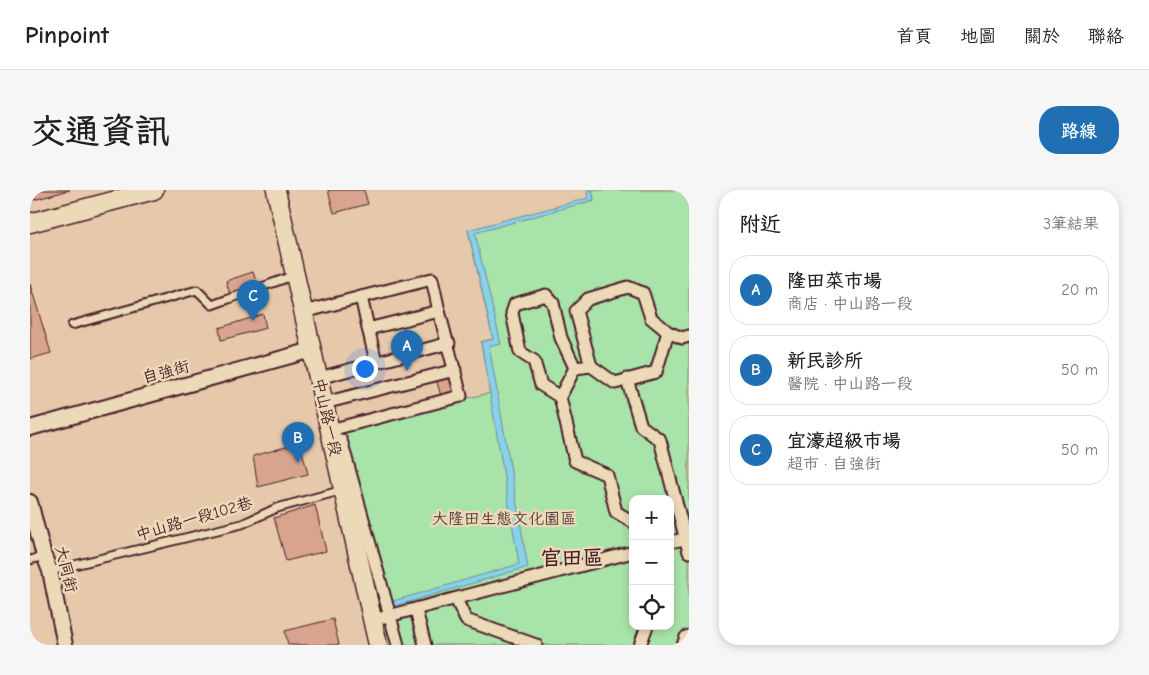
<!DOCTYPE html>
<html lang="zh-TW">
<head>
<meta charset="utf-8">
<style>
	body { margin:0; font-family:"Comic Neue","LXGW WenKai TC",sans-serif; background:#f6f6f6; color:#222 }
	.controls { position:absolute; right:15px; bottom:15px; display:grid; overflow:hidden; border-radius:10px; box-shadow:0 2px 8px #0003 }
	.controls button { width:45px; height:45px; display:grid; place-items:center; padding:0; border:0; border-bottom:1px solid #e0e0e0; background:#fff; color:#222; font:25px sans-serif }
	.you { position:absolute; left:334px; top:178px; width:18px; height:18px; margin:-12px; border:4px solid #fff; border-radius:50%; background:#1a73e8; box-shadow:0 0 0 8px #1a73e833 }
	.badge { display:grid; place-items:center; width:32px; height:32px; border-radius:50%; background:#1f6fb2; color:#fff; font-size:16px; font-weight:700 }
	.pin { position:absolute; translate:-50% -41px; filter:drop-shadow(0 1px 2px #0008) }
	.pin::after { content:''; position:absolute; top:26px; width:18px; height:15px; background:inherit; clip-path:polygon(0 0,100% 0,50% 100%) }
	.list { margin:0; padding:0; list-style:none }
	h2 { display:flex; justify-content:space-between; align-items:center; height:65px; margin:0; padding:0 20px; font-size:21px }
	h2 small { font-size:16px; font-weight:400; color:#767676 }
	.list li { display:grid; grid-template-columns:32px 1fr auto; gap:15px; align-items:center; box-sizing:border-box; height:70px; margin:0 10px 10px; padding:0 10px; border:1px solid #e0e0e0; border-radius:20px }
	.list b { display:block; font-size:19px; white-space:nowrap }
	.list p { margin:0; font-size:16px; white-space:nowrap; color:#767676 }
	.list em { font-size:16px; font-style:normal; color:#767676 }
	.icon { flex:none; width:28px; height:28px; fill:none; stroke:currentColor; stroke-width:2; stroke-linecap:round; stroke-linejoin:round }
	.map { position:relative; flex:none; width:659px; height:455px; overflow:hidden; border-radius:20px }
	header { display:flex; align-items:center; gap:30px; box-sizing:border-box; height:70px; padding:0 25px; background:#fff; border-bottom:1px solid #e0e0e0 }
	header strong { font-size:24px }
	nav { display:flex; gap:28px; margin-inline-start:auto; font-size:18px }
	.intro { display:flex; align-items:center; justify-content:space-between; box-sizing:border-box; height:120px; padding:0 30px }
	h1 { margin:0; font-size:35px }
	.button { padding:12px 22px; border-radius:20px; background:#1f6fb2; color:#fff; font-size:18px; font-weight:700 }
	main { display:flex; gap:30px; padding:0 30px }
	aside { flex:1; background:#fff; border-radius:20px; box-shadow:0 2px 8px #0003 }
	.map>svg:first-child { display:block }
	.green { fill:#a8e3a9; stroke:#79816a; fill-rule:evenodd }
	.water { fill:#88d2e9; stroke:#6f8a9d }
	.building { fill:#d8a48d; stroke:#4a1f2b }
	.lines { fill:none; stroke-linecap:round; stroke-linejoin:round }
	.service-casing { stroke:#4a1f2b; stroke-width:11 }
	.pedestrian-casing { stroke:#4a1f2b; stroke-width:15 }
	.minor-casing { stroke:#4a1f2b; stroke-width:18 }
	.tertiary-casing { stroke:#4a1f2b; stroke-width:21 }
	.service { stroke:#ecd9b7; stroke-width:7 }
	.pedestrian { stroke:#ecd9b7; stroke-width:11 }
	.minor { stroke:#ecd9b7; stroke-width:14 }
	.tertiary { stroke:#ecd9b7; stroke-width:18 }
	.labels { text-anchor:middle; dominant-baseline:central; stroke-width:5; stroke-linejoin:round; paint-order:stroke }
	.street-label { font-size:16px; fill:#4a1f2b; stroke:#ecd9b7 }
	.park-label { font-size:16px; fill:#583c3e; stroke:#ecd9b7 }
	.district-label { font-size:21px; font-weight:bold; fill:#4a1f2b; stroke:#ecd9b7 }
</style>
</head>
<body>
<header>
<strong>Pinpoint</strong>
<nav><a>首頁</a><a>地圖</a><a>關於</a><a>聯絡</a></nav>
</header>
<div class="intro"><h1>交通資訊</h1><a class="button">路線</a></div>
<main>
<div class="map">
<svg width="659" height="455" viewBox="0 0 659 455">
	<rect width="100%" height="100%" fill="#e6c9aa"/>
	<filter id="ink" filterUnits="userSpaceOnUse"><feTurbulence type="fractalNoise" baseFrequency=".02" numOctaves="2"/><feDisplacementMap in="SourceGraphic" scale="10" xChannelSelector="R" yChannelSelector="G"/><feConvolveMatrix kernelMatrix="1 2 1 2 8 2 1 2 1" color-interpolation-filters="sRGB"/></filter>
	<g filter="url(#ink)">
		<path class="green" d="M562,0H659V455H349L300,240L460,203L451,152L463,149L438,40L564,10ZM603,309H640V436H603Z"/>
		<polygon class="water" points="557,0 562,0 564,10 445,43 471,154 459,156 498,377 341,423 340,418 489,374 451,152 463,149 438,40 558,8"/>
		<g class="building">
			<polygon points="0,0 40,0 0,11"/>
			<polygon points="298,0 334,0 338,14 304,23"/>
			<polygon points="223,82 228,97 200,105 196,91"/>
			<polygon points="0,94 21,163 0,169"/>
			<polygon points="233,124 236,138 191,150 189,138"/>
			<polygon points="422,184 428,205 412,209 406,189"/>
			<polygon points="270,253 278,284 228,297 223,266"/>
			<polygon points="285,315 296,361 256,371 244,328"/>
			<polygon points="303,429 309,455 258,455 255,441"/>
		</g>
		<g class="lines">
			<defs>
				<g id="service">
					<polyline points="42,135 167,100 182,115 265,85"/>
					<polyline points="0,370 14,366"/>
					<polyline points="20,381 212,334 247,318 313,300"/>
				</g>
				<g id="pedestrian">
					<polyline points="331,107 402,89 409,121"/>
					<polyline points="274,122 331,107 346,172"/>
					<polyline points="638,142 626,182 585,193 561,176 546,121 558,109 598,97 613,103 621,128 638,142 652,148 659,146"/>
					<polyline points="561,176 545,178 531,148 523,113 516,105 485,114 482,123 490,162 504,171 511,195 530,207 545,271 577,285 586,322 603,332"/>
					<polyline points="289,188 419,153"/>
					<polyline points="597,189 611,236 630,250 659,362"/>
					<polyline points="530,207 545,178"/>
					<polyline points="294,213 425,180"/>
					<polyline points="300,240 431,206 409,121 338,139"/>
					<polyline points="311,250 368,455"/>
					<polyline points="640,352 659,348"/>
					<polyline points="426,409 436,430 506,455"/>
					<polyline points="386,420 395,455"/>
					<polyline points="343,430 603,362"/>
					<polyline points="610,455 617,436"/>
					<polyline points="653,455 656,447 659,446"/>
				</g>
				<g id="minor">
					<polyline points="0,238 282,160"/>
					<polyline points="0,312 14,366 20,381 35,455"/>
				</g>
				<g id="tertiary">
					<polyline points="246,0 348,455"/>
					<polyline points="0,33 124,0"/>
				</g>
			</defs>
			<use href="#service" class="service-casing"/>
			<use href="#pedestrian" class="pedestrian-casing"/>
			<use href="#minor" class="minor-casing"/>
			<use href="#tertiary" class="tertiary-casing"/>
			<use href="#service" class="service"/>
			<use href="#pedestrian" class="pedestrian"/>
			<use href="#minor" class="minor"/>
			<use href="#tertiary" class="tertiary"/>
		</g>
	</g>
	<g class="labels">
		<g class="street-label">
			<text transform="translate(136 182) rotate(-15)">自強街</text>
			<text transform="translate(297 227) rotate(77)">中山路一段</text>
			<text transform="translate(164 329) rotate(-16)">中山路一段102巷</text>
			<text transform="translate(36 379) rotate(76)">大同街</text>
		</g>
		<g class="park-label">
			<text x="474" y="329">大隆田生態文化園區</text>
		</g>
		<g class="district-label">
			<text x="542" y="368">官田區</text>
		</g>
	</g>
</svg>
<div class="controls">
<button>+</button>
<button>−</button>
<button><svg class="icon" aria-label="locate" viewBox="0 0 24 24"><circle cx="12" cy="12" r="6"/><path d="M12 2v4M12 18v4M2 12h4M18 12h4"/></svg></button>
</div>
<div class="you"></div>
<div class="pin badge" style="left:377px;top:181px">A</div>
<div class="pin badge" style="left:268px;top:273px">B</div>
<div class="pin badge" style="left:223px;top:131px">C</div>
</div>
<aside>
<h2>附近<small>3筆結果</small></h2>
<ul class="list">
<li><span class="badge">A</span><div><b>隆田菜市場</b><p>商店 · 中山路一段</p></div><em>20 m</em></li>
<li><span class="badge">B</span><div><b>新民診所</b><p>醫院 · 中山路一段</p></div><em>50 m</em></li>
<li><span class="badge">C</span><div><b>宜濠超級市場</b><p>超市 · 自強街</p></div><em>50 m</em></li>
</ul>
</aside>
</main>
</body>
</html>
